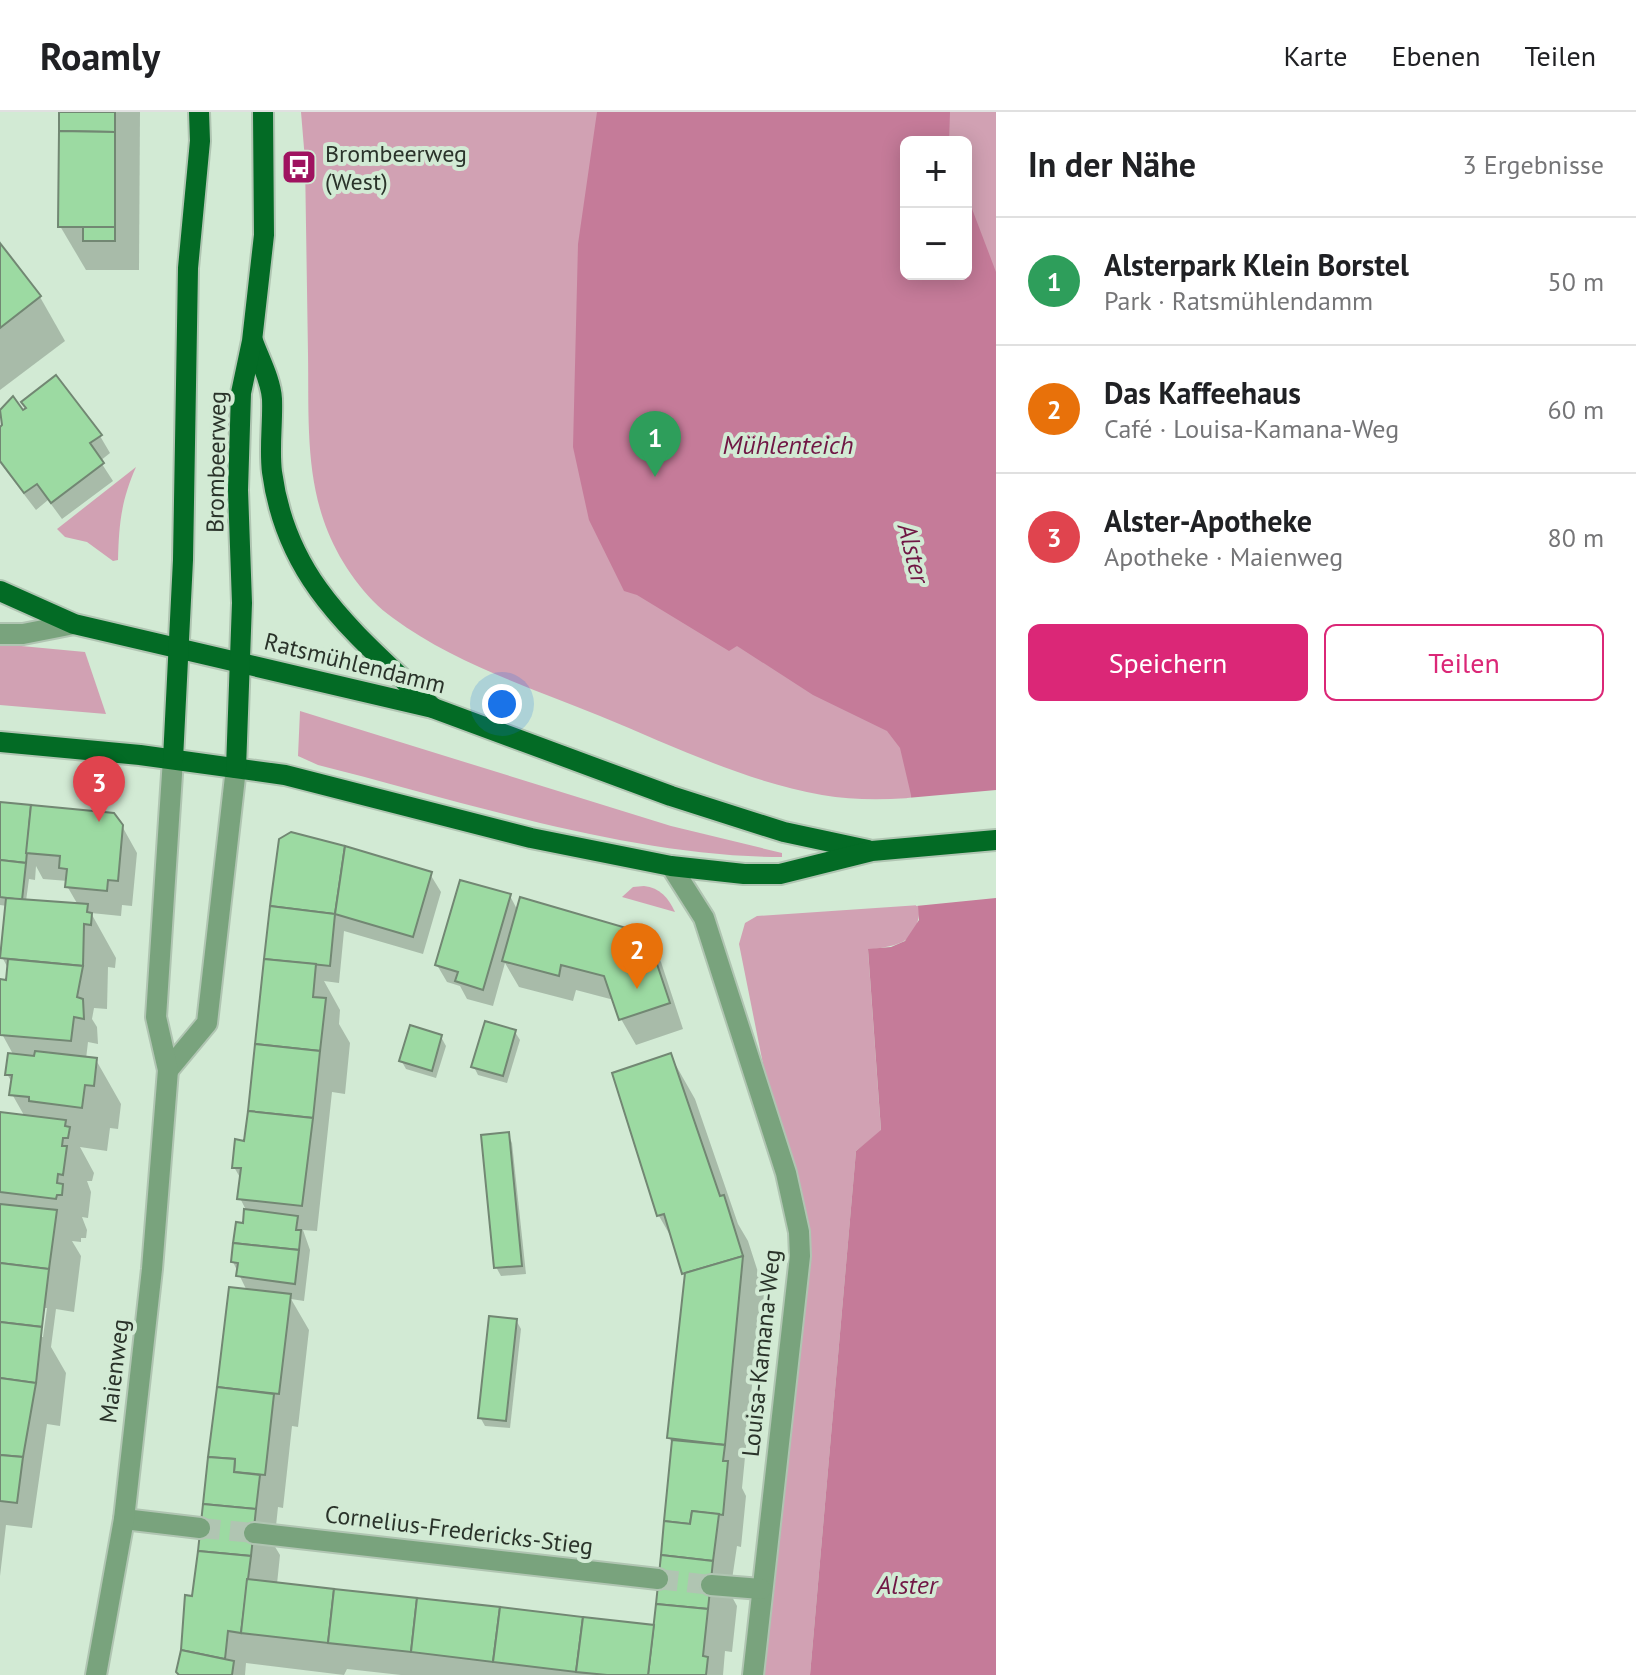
<!DOCTYPE html>
<html lang="de">
<head>
<meta charset="utf-8">
<style>
	body { margin:0; font-family:"PT Sans",sans-serif; background:#f6f6f6; color:#202124 }
	.controls { position:absolute; right:24px; top:24px; display:grid; overflow:hidden; border-radius:12px; box-shadow:0 4px 20px #0003 }
	.controls button { width:72px; height:72px; display:grid; place-items:center; padding:0; border:0; border-bottom:2px solid #e0e0e0; background:#fff; color:#202124; font:40px sans-serif }
	.you { position:absolute; left:502px; top:592px; width:28px; height:28px; margin:-20px; border:6px solid #fff; border-radius:50%; background:#1a73e8; box-shadow:0 0 0 12px #1a73e833 }
	.badge { display:grid; place-items:center; width:52px; height:52px; border-radius:50%; background:#db2777; color:#fff; font-size:26px; font-weight:700 }
	.pin { position:absolute; translate:-50% -66px; filter:drop-shadow(0 2px 4px #0008) }
	.pin::after { content:''; position:absolute; top:42px; width:28px; height:24px; background:inherit; clip-path:polygon(0 0,100% 0,50% 100%) }
	.list { margin:0; padding:0; list-style:none }
	h2 { display:flex; justify-content:space-between; align-items:center; height:104px; margin:0; padding:0 32px; font-size:34px }
	h2 small { font-size:26px; font-weight:400; color:#757577 }
	.list li { display:grid; grid-template-columns:52px 1fr auto; gap:24px; align-items:center; box-sizing:border-box; height:128px; padding:0 32px; border-top:2px solid #e0e0e0 }
	.list b { display:block; font-size:30px; white-space:nowrap }
	.list p { margin:0; font-size:26px; white-space:nowrap; color:#757577 }
	.list em { font-size:26px; font-style:normal; color:#757577 }
	.actions { display:flex; gap:16px; padding:24px 32px }
	.actions a { flex:1; padding:18px 0; border:2px solid #db2777; border-radius:12px; text-align:center; font-size:28px; color:#db2777 }
	.actions .main { background:#db2777; color:#fff }
	.map { position:relative; flex:none; width:996px; height:1563px; overflow:hidden }
	header { display:flex; align-items:center; gap:48px; box-sizing:border-box; height:112px; padding:0 40px; background:#fff; border-bottom:2px solid #e0e0e0 }
	header strong { font-size:38px }
	nav { display:flex; gap:44px; margin-inline-start:auto; font-size:28px }
	main { display:flex }
	aside { flex:1; background:#fff }
	.map>svg:first-child { display:block }
	.green { fill:#d1a1b3; fill-rule:evenodd }
	.water { fill:#c57b99 }
	.pier { fill:#d2ead4 }
	.shadow { fill:#0003; fill-rule:evenodd }
	.building { fill:#9cdaa2; stroke:#728773; stroke-width:2 }
	.lines { fill:none; stroke-linecap:round; stroke-linejoin:round }
	.minor-tunnel { stroke:#b0c5b2; stroke-width:20; stroke-dasharray:20 10; stroke-linecap:butt }
	.minor-casing { stroke:#b0c5b2; stroke-width:24 }
	.major-casing { stroke:#b0c5b2; stroke-width:24 }
	.minor { stroke:#79a37d; stroke-width:20 }
	.major { stroke:#036b25; stroke-width:20 }
	.labels { text-anchor:middle; dominant-baseline:central; stroke-width:8; stroke-linejoin:round; paint-order:stroke }
	.poi-label { font-size:24px; fill:#2a332a; stroke:#d2ead4; text-anchor:start }
	.street-label { font-size:24px; fill:#2a332a; stroke:#d2ead4 }
	.water-label { font-size:26px; font-style:italic; fill:#701744; stroke:#d2ead4 }
</style>
</head>
<body>
<header>
<strong>Roamly</strong>
<nav><a>Karte</a><a>Ebenen</a><a>Teilen</a></nav>
</header>
<main>
<div class="map">
<svg width="996" height="1563" viewBox="0 0 996 1563">
	<rect width="100%" height="100%" fill="#d2ead4"/>
	<g class="green">
		<path d="M301,0H996V678C938,683 879,693 822,683C744,669 673,634 600,604C531,576 454,551 393,506C365,486 341,452 328,420C305,364 309,302 308,242C307,177 306,113 305,48ZM906,30H966V162H906Z"/>
		<path d="M136,355C121,389 119,412 118,448L113,449L87,430L65,425L57,417Z"/>
		<polygon points="0,532 85,540 106,602 0,593"/>
		<path d="M300,599L671,714L782,741V745C631,745 465,690 318,653L298,644Z"/>
		<path d="M644,774C660,776 668,785 675,800L622,785L633,775Z"/>
		<path d="M920,793C918,832 900,833 868,838L881,1019L856,1039L810,1563H763L806,1167L739,832L745,811L757,804Z"/>
	</g>
	<polygon class="water" points="597,0 950,0 949,30 906,30 906,162 966,162 966,81 996,160 996,1563 810,1563 856,1039 881,1018 868,837 891,835 905,829 919,808 911,683 900,636 887,619 813,583 737,534 729,539 637,483 624,479 589,408 573,335 578,132"/>
	<polygon class="pier" points="996,678 996,786 916,794 907,686"/>
	<g class="shadow">
		<polygon points="61,0 140,0 139,158 86,158 60,114"/>
		<polygon points="0,134 40,185 65,229 0,278"/>
		<polygon points="13,288 22,301 28,297 100,324 110,341 100,349 113,369 62,407 48,388 36,398 0,351 0,318 4,315 0,301"/>
		<path d="M0,692L122,714L137,741L132,794L122,793L121,804L91,801L116,846L115,856L108,855L107,897L94,896L92,907L97,915L98,932L88,930L86,947L96,948L121,992L118,1017L110,1016L107,1039L80,1035L94,1061L92,1069H87L91,1080L88,1106L82,1105L87,1118L86,1126H81V1130L72,1129L81,1144L74,1200L56,1197L51,1235L66,1261L60,1314L47,1312L32,1416L6,1413L0,1464V1002L25,1005L12,982L13,972L7,962L14,944L2,922L0,913V869L8,871L9,858L2,845L7,794L0,793ZM36,754L43,767L68,769L67,774L78,793L26,789L29,767L35,768ZM43,1196H47L43,1225H39Z"/>
		<polygon points="281,728 430,762 441,780 423,842 344,819 339,871 324,869 340,898 339,912 350,931 345,982 332,980 317,1119 303,1118 310,1138 304,1189 291,1187 309,1218 298,1315 292,1314 283,1396 278,1395 274,1433 280,1443 277,1472 656,1515 674,1334 669,1326 686,1166 674,1130 659,1104 615,962 670,943 695,987 738,1112 748,1129 767,1188 760,1190 742,1376 746,1384 741,1435 737,1434 730,1481 737,1494 732,1540 725,1539 723,1563 401,1563 347,1557 344,1563 246,1551 245,1563 180,1563 187,1485 194,1486 230,1177 247,1179 233,1150 246,1098 240,1086 242,1069 234,1055 246,1031"/>
		<polygon points="510,784 518,799 646,824 661,850 683,917 636,933 621,907 614,888 576,878 573,889 519,875 505,851 493,894 467,887 460,874 447,870 437,853"/>
		<polygon points="515,920 520,928 507,971 478,963 474,955"/>
		<polygon points="441,925 446,934 436,966 406,957 401,948"/>
		<polygon points="508,1022 512,1031 526,1162 501,1164 496,1155"/>
		<polygon points="516,1208 521,1217 510,1316 485,1314 480,1305"/>
	</g>
	<g class="building">
		<polygon points="59,0 115,0 115,20 59,19"/>
		<polygon points="59,19 115,20 115,115 58,115"/>
		<rect x="83" y="115" width="32" height="14"/>
		<polygon points="0,131 41,184 0,216"/>
		<polygon points="56,263 102,323 90,331 104,351 51,391 37,372 24,381 0,349 0,315 2,313 0,298 13,284 23,298 26,296 21,290"/>
		<polygon points="0,690 31,693 26,751 0,748"/>
		<polygon points="31,693 114,701 123,713 118,769 108,768 107,779 65,775 67,757 59,756 60,744 26,741"/>
		<polygon points="291,720 345,734 335,802 270,794 279,727"/>
		<polygon points="345,734 432,760 413,825 335,802"/>
		<polygon points="0,748 26,751 22,788 0,785"/>
		<polygon points="460,768 511,782 483,878 455,869 458,860 435,853"/>
		<polygon points="520,785 647,822 670,891 619,908 604,864 561,853 559,864 502,849"/>
		<polygon points="6,786 88,792 87,800 92,801 91,813 84,812 83,854 0,846"/>
		<polygon points="270,794 335,802 330,854 264,847"/>
		<polygon points="8,847 83,854 77,885 83,887 84,907 74,905 71,929 0,923 0,867 6,868"/>
		<polygon points="264,847 316,852 313,885 326,886 320,939 255,932"/>
		<polygon points="485,909 516,918 503,964 471,955"/>
		<polygon points="410,913 442,923 432,959 399,949"/>
		<polygon points="255,932 320,939 313,1006 248,999"/>
		<polygon points="35,939 97,946 94,974 85,973 82,996 29,989 29,985 9,983 12,963 5,963 8,941 34,944"/>
		<polygon points="671,941 720,1084 724,1083 743,1144 682,1162 664,1102 657,1104 612,961"/>
		<polygon points="248,999 313,1006 302,1094 237,1087 241,1056 232,1056 235,1027 244,1029"/>
		<polygon points="0,1000 66,1008 65,1014 70,1015 68,1026 63,1026 62,1034 67,1034 63,1063 58,1062 57,1071 63,1072 62,1083 57,1083 56,1087 0,1080"/>
		<polygon points="509,1020 522,1154 494,1156 481,1023"/>
		<polygon points="0,1092 57,1098 49,1157 0,1151"/>
		<polygon points="244,1097 298,1104 296,1118 301,1118 299,1138 233,1131 236,1110 243,1111"/>
		<polygon points="233,1131 299,1138 295,1172 236,1164 238,1151 231,1150"/>
		<polygon points="743,1144 725,1333 667,1326 685,1161"/>
		<polygon points="0,1151 49,1157 42,1215 0,1210"/>
		<polygon points="229,1175 291,1182 279,1282 217,1275"/>
		<polygon points="489,1204 517,1207 506,1309 478,1306"/>
		<polygon points="0,1210 42,1215 36,1271 0,1266"/>
		<polygon points="0,1266 36,1271 23,1345 0,1343"/>
		<polygon points="217,1275 274,1282 265,1363 234,1360 235,1347 208,1345"/>
		<polygon points="672,1328 725,1333 723,1349 728,1349 723,1403 692,1399 690,1412 664,1409"/>
		<polygon points="0,1343 23,1345 17,1391 0,1389"/>
		<polygon points="208,1345 235,1347 234,1360 260,1363 256,1397 203,1392"/>
		<polygon points="203,1392 256,1397 251,1444 198,1439"/>
		<polygon points="692,1399 719,1402 713,1449 661,1443 664,1409 690,1412"/>
		<polygon points="198,1439 251,1444 241,1521 228,1519 225,1547 181,1538 185,1483 192,1484"/>
		<polygon points="661,1443 713,1449 708,1497 656,1492"/>
		<polygon points="247,1467 334,1477 328,1531 241,1521"/>
		<polygon points="334,1477 417,1486 411,1540 328,1531"/>
		<polygon points="417,1486 500,1495 493,1550 411,1540"/>
		<polygon points="656,1492 708,1497 703,1544 708,1545 706,1563 648,1563"/>
		<polygon points="500,1495 583,1505 576,1560 493,1550"/>
		<polygon points="583,1505 654,1513 648,1563 607,1563 576,1560"/>
		<polygon points="181,1538 234,1549 232,1563 179,1563 176,1560"/>
	</g>
	<g class="lines">
		<g class="minor-tunnel">
			<polyline points="200,1416 254,1421"/>
			<polyline points="658,1467 711,1473"/>
		</g>
		<defs>
			<g id="minor">
				<polyline points="0,522 23,522 74,512"/>
				<polyline points="671,754 704,806 786,1061 799,1120 800,1144 753,1563"/>
				<polyline points="168,958 207,911 236,656"/>
				<polyline points="124,1407 200,1416"/>
				<polyline points="254,1421 658,1467"/>
				<polyline points="711,1473 761,1477"/>
				<polyline points="96,1563 124,1407 152,1157 168,958 156,905 173,647"/>
			</g>
			<g id="major">
				<path d="M253,229C259,246 271,268 272,287C273,311 269,336 272,360C287,472 358,523 433,596"/>
				<polyline points="0,479 74,512 433,596 671,684 746,708 784,720 868,738"/>
				<polyline points="0,630 140,643 285,663 531,726 671,754 744,762 780,762 872,739 996,728"/>
				<polyline points="173,647 183,448 188,156 200,29 199,0"/>
				<polyline points="236,656 242,491 238,378 241,281 252,229 264,123 263,0"/>
			</g>
		</defs>
		<use href="#minor" class="minor-casing"/>
		<use href="#major" class="major-casing"/>
		<use href="#minor" class="minor"/>
		<use href="#major" class="major"/>
	</g>
	<defs>
		<symbol id="bus-square" viewBox="-11 -11 22 22"><rect x="-9" y="-9" width="18" height="18" rx="4" fill="#9f1360" stroke="#d2ead4"/><path d="M-5-6H5V4H4V6H2V4H-2V6H-4V4H-5ZM-3.5-4V0h7V-4ZM-3.5 1.2v1.5H-2V1.2ZM2 1.2v1.5H3.5V1.2Z" fill="#fff"/></symbol>
	</defs>
	<g fill-rule="evenodd">
		<use href="#bus-square" x="279" y="35" width="40" height="40"/>
	</g>
	<g class="labels">
		<g class="poi-label">
			<text x="325" y="41">Brombeerweg<tspan x="325" dy="28">(West)</tspan></text>
		</g>
		<g class="street-label">
			<text transform="translate(216 350) rotate(-89)">Brombeerweg</text>
			<text transform="translate(355 551) rotate(14)">Ratsmühlendamm</text>
			<text transform="translate(761 1241) rotate(-84)">Louisa-Kamana-Weg</text>
			<text transform="translate(114 1259) rotate(-83)">Maienweg</text>
			<text transform="translate(459 1418) rotate(7)">Cornelius-Fredericks-Stieg</text>
		</g>
		<g class="water-label">
			<text x="788" y="332">Mühlenteich</text>
			<text transform="translate(914 441) rotate(76)">Alster</text>
			<text x="907" y="1472">Alster</text>
		</g>
	</g>
</svg>
<div class="controls">
<button>+</button>
<button>−</button>
</div>
<div class="you"></div>
<div class="pin badge" style="left:655px;top:365px;background:#2e9e5b">1</div>
<div class="pin badge" style="left:637px;top:877px;background:#e8710a">2</div>
<div class="pin badge" style="left:99px;top:710px;background:#e0444e">3</div>
</div>
<aside>
<h2>In der Nähe<small>3 Ergebnisse</small></h2>
<ul class="list">
<li><span class="badge" style="background:#2e9e5b">1</span><div><b>Alsterpark Klein Borstel</b><p>Park · Ratsmühlendamm</p></div><em>50 m</em></li>
<li><span class="badge" style="background:#e8710a">2</span><div><b>Das Kaffeehaus</b><p>Café · Louisa-Kamana-Weg</p></div><em>60 m</em></li>
<li><span class="badge" style="background:#e0444e">3</span><div><b>Alster-Apotheke</b><p>Apotheke · Maienweg</p></div><em>80 m</em></li>
</ul>
<div class="actions"><a class="main">Speichern</a><a>Teilen</a></div>
</aside>
</main>
</body>
</html>
